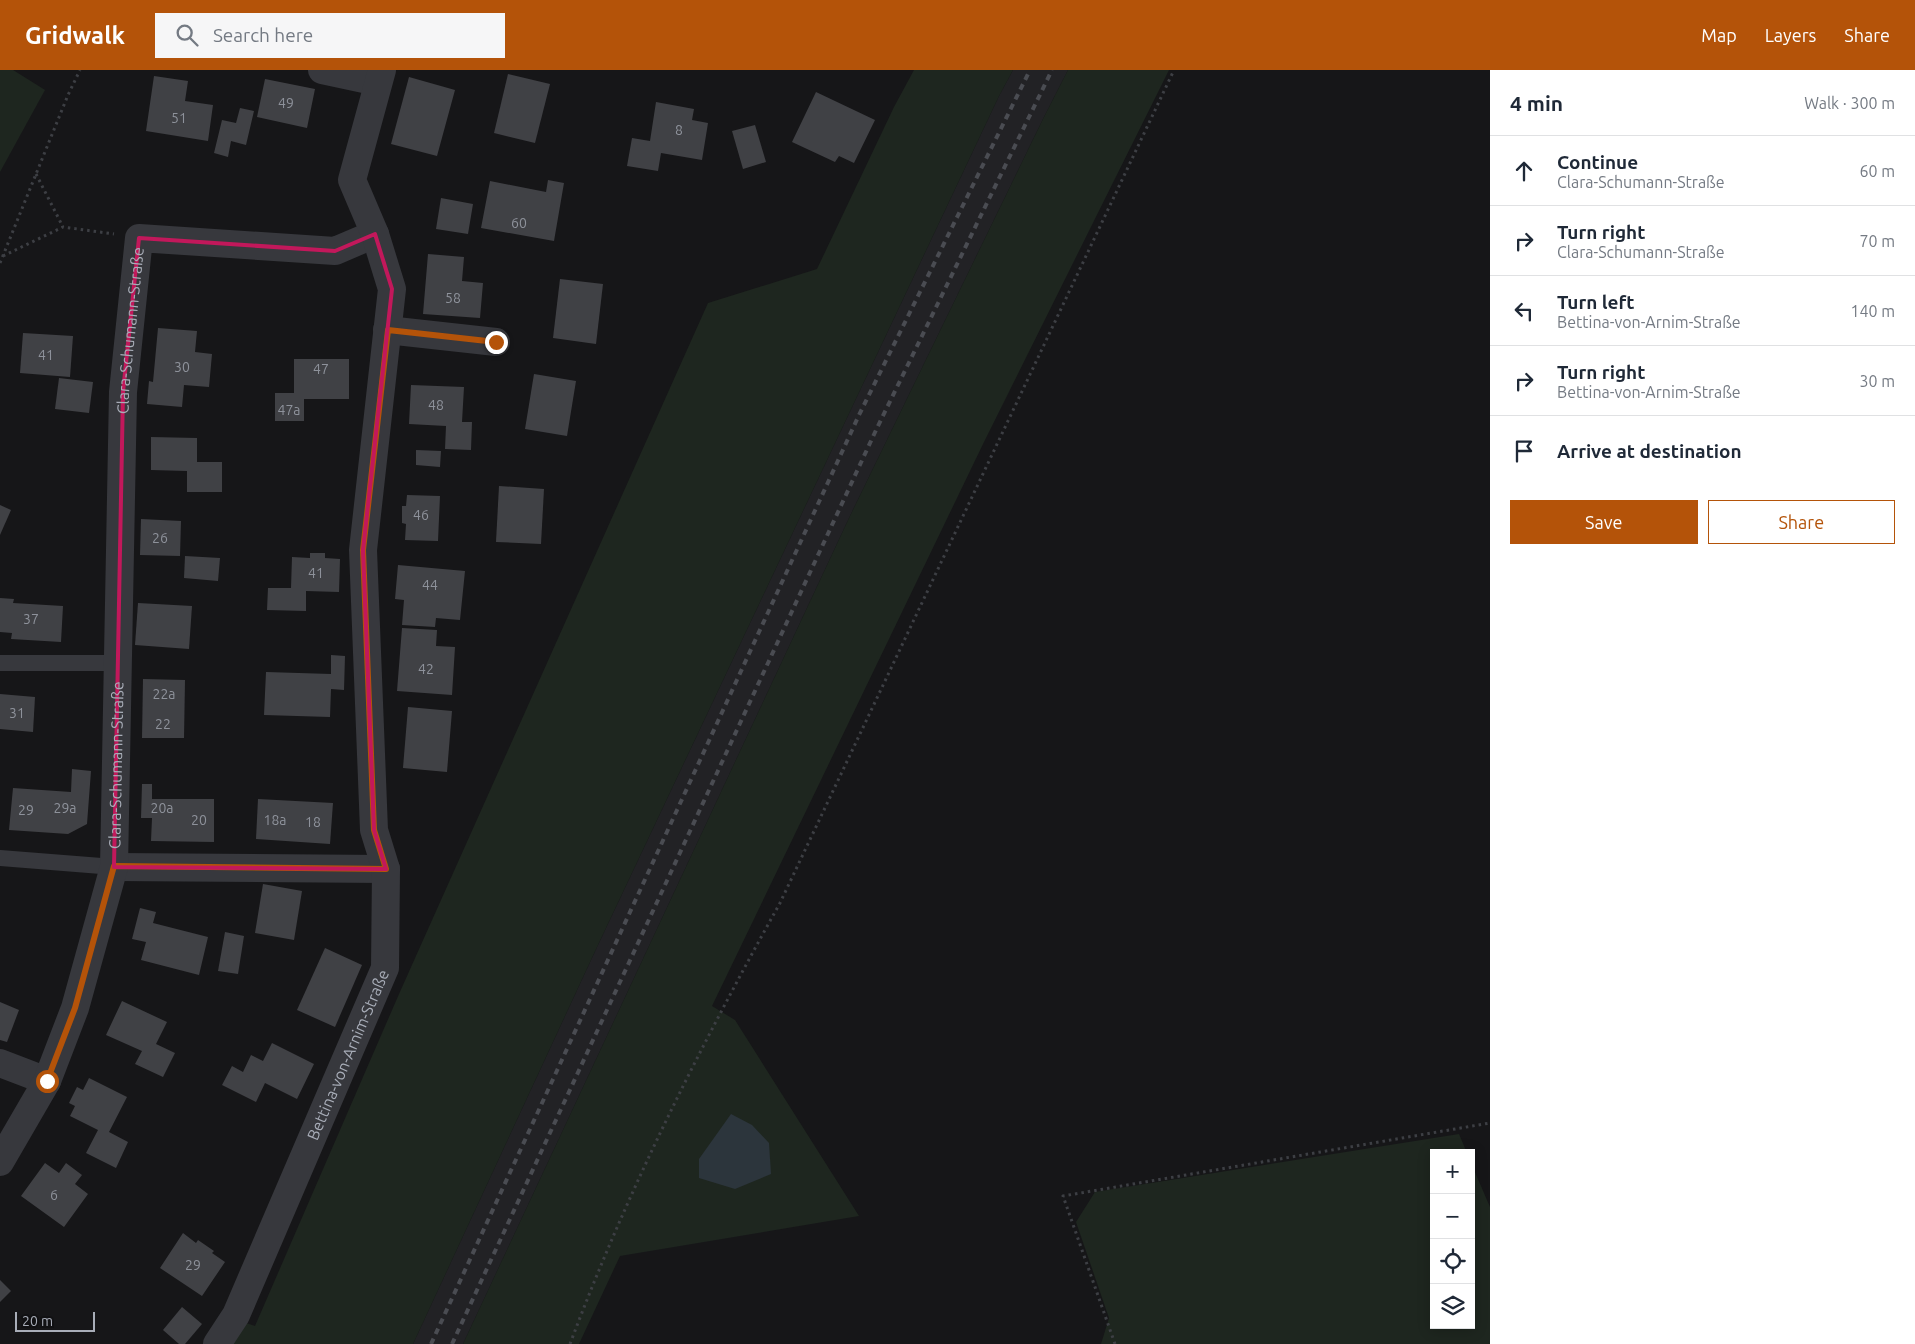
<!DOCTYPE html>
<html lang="en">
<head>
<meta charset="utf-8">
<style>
	body { margin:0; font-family:Ubuntu,sans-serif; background:#f6f6f7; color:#1f2937 }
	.controls { position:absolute; right:15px; bottom:15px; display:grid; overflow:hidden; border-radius:0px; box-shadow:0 2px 12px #0003 }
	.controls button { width:45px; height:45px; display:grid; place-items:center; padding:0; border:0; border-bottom:1px solid #e0e1e3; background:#fff; color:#1f2937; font:25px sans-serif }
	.scale { position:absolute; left:15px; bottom:12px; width:80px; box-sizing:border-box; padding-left:5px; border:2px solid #a8adb8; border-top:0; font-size:14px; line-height:18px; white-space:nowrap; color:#a8adb8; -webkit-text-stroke:4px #111113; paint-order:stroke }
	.stop { position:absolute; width:15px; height:15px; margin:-11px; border:4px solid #b45309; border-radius:50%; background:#fff }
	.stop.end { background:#b45309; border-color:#fff; box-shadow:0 1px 5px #0008 }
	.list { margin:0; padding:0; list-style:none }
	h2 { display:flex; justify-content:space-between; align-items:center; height:65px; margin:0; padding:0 20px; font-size:21px }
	h2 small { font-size:16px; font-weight:400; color:#747a83 }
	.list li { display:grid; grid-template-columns:32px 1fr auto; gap:15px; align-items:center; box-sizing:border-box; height:70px; padding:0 20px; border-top:1px solid #e0e1e3 }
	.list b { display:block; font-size:19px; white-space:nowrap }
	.list p { margin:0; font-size:16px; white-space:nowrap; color:#747a83 }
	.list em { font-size:16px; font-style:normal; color:#747a83 }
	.actions { display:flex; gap:10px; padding:15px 20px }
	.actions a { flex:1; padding:11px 0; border:1px solid #b45309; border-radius:0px; text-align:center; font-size:18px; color:#b45309 }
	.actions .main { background:#b45309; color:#fff }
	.icon { flex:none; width:28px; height:28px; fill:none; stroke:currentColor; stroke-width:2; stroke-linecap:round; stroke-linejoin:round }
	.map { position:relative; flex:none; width:1490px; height:1274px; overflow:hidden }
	header { display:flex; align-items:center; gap:30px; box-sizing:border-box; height:70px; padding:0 25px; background:#b45309; color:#fff }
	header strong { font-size:24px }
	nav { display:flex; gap:28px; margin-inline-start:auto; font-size:18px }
	.search { width:350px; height:45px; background:#f6f6f7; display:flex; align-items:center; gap:12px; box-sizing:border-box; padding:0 18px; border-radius:0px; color:#747a83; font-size:19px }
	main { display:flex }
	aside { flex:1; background:#fff }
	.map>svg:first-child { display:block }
	.built { fill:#222225 }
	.green { fill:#1e261f }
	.water { fill:#2c353c }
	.building { fill:#404145 }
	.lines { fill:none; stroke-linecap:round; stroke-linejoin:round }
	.path { stroke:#3d3f44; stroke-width:3; stroke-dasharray:2.5 4; stroke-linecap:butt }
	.service { stroke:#37383d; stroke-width:16 }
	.minor { stroke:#37383d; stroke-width:28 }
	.rail { stroke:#4a4c52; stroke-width:4; stroke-dasharray:6 5; stroke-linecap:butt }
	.route { stroke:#b45309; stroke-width:6 }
	.marked { fill:none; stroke:#c2185b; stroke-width:4; stroke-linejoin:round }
	.labels { text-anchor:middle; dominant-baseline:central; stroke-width:4; stroke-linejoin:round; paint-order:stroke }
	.number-label { font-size:14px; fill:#8e929b }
	.street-label { font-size:16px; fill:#a8adb8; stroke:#111113 }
</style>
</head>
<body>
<header>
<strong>Gridwalk</strong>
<div class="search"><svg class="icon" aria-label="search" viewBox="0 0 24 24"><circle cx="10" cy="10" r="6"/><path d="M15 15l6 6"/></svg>Search here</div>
<nav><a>Map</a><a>Layers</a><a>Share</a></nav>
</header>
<main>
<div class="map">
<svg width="1490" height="1274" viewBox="0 0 1490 1274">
	<rect width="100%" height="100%" fill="#161618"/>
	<polygon class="built" points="1013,0 1068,0 1043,49 850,446 463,1274 413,1274 597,877 999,26"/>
	<g class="green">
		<polygon points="0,0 13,0 45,20 0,102"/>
		<polygon points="914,0 1013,0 999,26 597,877 413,1274 230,1274 243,1252 255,1256 399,924 708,233 817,199 894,37"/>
		<polygon points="1068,0 1169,0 984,372 712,936 735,950 859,1146 620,1186 579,1274 463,1274 850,446 1043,49"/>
		<polygon points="1459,1064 1467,1083 1434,1083 1434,1255 1471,1255 1471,1093 1490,1137 1490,1274 1101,1274 1109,1248 1076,1152 1095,1122"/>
	</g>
	<polygon class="water" points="731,1044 752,1055 769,1073 771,1104 735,1119 699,1108 699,1089"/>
	<g class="building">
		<polygon points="508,4 550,14 535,73 494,63"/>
		<polygon points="154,6 188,11 185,31 213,35 208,71 146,61"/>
		<polygon points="409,7 455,20 437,86 391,74"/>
		<polygon points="265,9 315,19 307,58 257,47"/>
		<polygon points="816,22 875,50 854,93 839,86 835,92 792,72"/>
		<polygon points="656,32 694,39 692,50 708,53 702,90 661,83 658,101 627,96 632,68 650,71"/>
		<polygon points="240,38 254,41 246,75 231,71 228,87 214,83 222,50 236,53"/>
		<polygon points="755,55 766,92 743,99 732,61"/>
		<polygon points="548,110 564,113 554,171 481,158 490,111 546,122"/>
		<polygon points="441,128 473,134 468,164 436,159"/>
		<polygon points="428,184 464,187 462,211 483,213 480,248 423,244"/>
		<polygon points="560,209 603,214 596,274 553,268"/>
		<polygon points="158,258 197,261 195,282 212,284 209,317 184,315 182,337 147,334 149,311 153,312"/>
		<polygon points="23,263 73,266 70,307 20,303"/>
		<polygon points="294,289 349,289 349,329 304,329 304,351 275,351 275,323 294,323"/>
		<polygon points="534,304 576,311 567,366 525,359"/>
		<polygon points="59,308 93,312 89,343 55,339"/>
		<polygon points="411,315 464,317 462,352 472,352 471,380 445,379 446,356 409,354"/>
		<polygon points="151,367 197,368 197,392 222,392 222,422 187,422 187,401 151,400"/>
		<polygon points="416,380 441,381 440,397 416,395"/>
		<polygon points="499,416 544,419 541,474 496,472"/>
		<polygon points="407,425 440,426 438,471 405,470 406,454 402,453 402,436 406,436"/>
		<polygon points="0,435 11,440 0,465"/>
		<polygon points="141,449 181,451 180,486 140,485"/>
		<polygon points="310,483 325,483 325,488 340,489 339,522 306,521 306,541 267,540 268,518 291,518 292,487 310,488"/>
		<polygon points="185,486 220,488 218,511 184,508"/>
		<polygon points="398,495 465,501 460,550 436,548 435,557 402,555 404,530 395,529"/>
		<polygon points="0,528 14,529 13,533 63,536 61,572 11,569 12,563 0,562"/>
		<polygon points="138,533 192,536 189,579 135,575"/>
		<polygon points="402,558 437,560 436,576 455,577 452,625 397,621"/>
		<polygon points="331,585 345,586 344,620 331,619 330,647 264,645 266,602 331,604"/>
		<polygon points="143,609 185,610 184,668 142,668"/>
		<polygon points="0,624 35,627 33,662 0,659"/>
		<polygon points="408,637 452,641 447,702 403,698"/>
		<polygon points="72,699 91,701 87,754 68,764 9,760 13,718 71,722"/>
		<polygon points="142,714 152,714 152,729 214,729 214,772 151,771 152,748 141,748"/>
		<polygon points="258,729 333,733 330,774 256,769"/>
		<polygon points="263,814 302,821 294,870 255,863"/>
		<polygon points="140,838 156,842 153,853 208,867 199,905 141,890 146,872 132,869"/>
		<polygon points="225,862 244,866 238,904 218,901"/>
		<polygon points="325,878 362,895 335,957 297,940"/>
		<polygon points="122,931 167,952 156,974 175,983 163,1007 135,994 142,981 106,965"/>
		<polygon points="0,932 19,940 7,972 0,970"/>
		<polygon points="272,973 314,994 297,1029 265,1013 256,1032 222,1015 232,996 243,1002 251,985 263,991"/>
		<polygon points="89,1008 127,1027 109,1062 128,1072 116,1098 86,1083 98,1060 70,1046 75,1036 69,1033 77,1017 83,1020"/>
		<polygon points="45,1093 59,1103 66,1093 82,1105 75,1114 88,1124 64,1157 21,1126"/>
		<polygon points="183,1163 196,1173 198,1170 214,1181 212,1183 225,1192 202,1226 160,1198"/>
		<polygon points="0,1210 11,1221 0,1232"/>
		<polygon points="182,1237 202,1254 185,1274 179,1274 163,1260"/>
	</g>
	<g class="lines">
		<g class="path">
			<polyline points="36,104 63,157"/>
			<polyline points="3,186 63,157 114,164"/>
			<polyline points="0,193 68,25 80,0"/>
			<path d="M570,1274C627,1121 701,975 780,833L1174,0"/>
			<polyline points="1115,1274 1063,1126 1490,1053"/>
		</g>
		<g class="service">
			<polyline points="0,593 117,593"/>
			<polyline points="0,788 114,797"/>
		</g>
		<g class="minor">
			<polyline points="322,0 378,12"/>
			<polyline points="387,260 496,272"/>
			<polyline points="114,797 386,799"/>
			<polyline points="0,993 47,1011"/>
			<path id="s1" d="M0,1092L47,1011L75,938L114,797L123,322L139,168L335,181L375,164"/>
			<path id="s2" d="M217,1274L236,1245L385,898L386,799L374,760L363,480L392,219L375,164L352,110L382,0"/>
		</g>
		<g class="rail">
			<polyline points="431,1274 859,345 1030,0"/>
			<polyline points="452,1274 877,358 1052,0"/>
		</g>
	</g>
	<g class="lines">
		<polyline class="route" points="47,1011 75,938 114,796 386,799 374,760 363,480 388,260 496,272"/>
	</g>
	<path class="marked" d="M375,164L392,219L363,480L374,760L386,799L114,797L123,322L139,168L335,181Z"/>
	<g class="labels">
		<g class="number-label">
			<text x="286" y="33">49</text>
			<text x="179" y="48">51</text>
			<text x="679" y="60">8</text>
			<text x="519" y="153">60</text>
			<text x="453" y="228">58</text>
			<text x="46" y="285">41</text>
			<text x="182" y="297">30</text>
			<text x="321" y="299">47</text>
			<text x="436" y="335">48</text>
			<text x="289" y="340">47a</text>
			<text x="421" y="445">46</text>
			<text x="160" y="468">26</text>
			<text x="316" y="503">41</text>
			<text x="430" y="515">44</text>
			<text x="31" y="549">37</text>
			<text x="426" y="599">42</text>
			<text x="164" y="624">22a</text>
			<text x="17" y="643">31</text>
			<text x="163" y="654">22</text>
			<text x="65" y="738">29a</text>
			<text x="162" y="738">20a</text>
			<text x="26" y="740">29</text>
			<text x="199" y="750">20</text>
			<text x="275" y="750">18a</text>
			<text x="313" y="752">18</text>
			<text x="54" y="1125">6</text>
			<text x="193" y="1195">29</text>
		</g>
		<g class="street-label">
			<text stroke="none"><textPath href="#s1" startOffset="855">Clara-Schumann-Straße</textPath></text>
			<text stroke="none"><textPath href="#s1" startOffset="420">Clara-Schumann-Straße</textPath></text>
			<text stroke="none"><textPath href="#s2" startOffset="318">Bettina-von-Arnim-Straße</textPath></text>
		</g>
	</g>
</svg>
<div class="controls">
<button>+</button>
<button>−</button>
<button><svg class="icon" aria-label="locate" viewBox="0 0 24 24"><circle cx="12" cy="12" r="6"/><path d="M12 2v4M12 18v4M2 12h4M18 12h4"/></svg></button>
<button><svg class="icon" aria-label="layers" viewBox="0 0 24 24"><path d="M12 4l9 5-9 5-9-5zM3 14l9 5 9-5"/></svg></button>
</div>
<div class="scale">20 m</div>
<div class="stop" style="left:47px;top:1011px"></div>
<div class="stop end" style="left:496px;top:272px"></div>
</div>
<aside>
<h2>4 min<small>Walk · 300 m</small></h2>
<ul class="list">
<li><svg class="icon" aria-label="ahead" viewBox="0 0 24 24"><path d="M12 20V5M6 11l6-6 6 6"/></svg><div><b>Continue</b><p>Clara-Schumann-Straße</p></div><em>60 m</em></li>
<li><svg class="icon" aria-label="right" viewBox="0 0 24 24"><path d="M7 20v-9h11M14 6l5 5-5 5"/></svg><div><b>Turn right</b><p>Clara-Schumann-Straße</p></div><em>70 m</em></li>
<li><svg class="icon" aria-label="left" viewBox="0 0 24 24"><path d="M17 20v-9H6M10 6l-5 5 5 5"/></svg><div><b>Turn left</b><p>Bettina-von-Arnim-Straße</p></div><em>140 m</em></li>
<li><svg class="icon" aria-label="right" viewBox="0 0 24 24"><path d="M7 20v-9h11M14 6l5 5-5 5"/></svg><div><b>Turn right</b><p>Bettina-von-Arnim-Straße</p></div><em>30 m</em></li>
<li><svg class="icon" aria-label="arrive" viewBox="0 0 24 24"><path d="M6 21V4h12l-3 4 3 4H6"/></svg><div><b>Arrive at destination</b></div></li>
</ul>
<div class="actions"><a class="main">Save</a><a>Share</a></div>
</aside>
</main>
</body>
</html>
